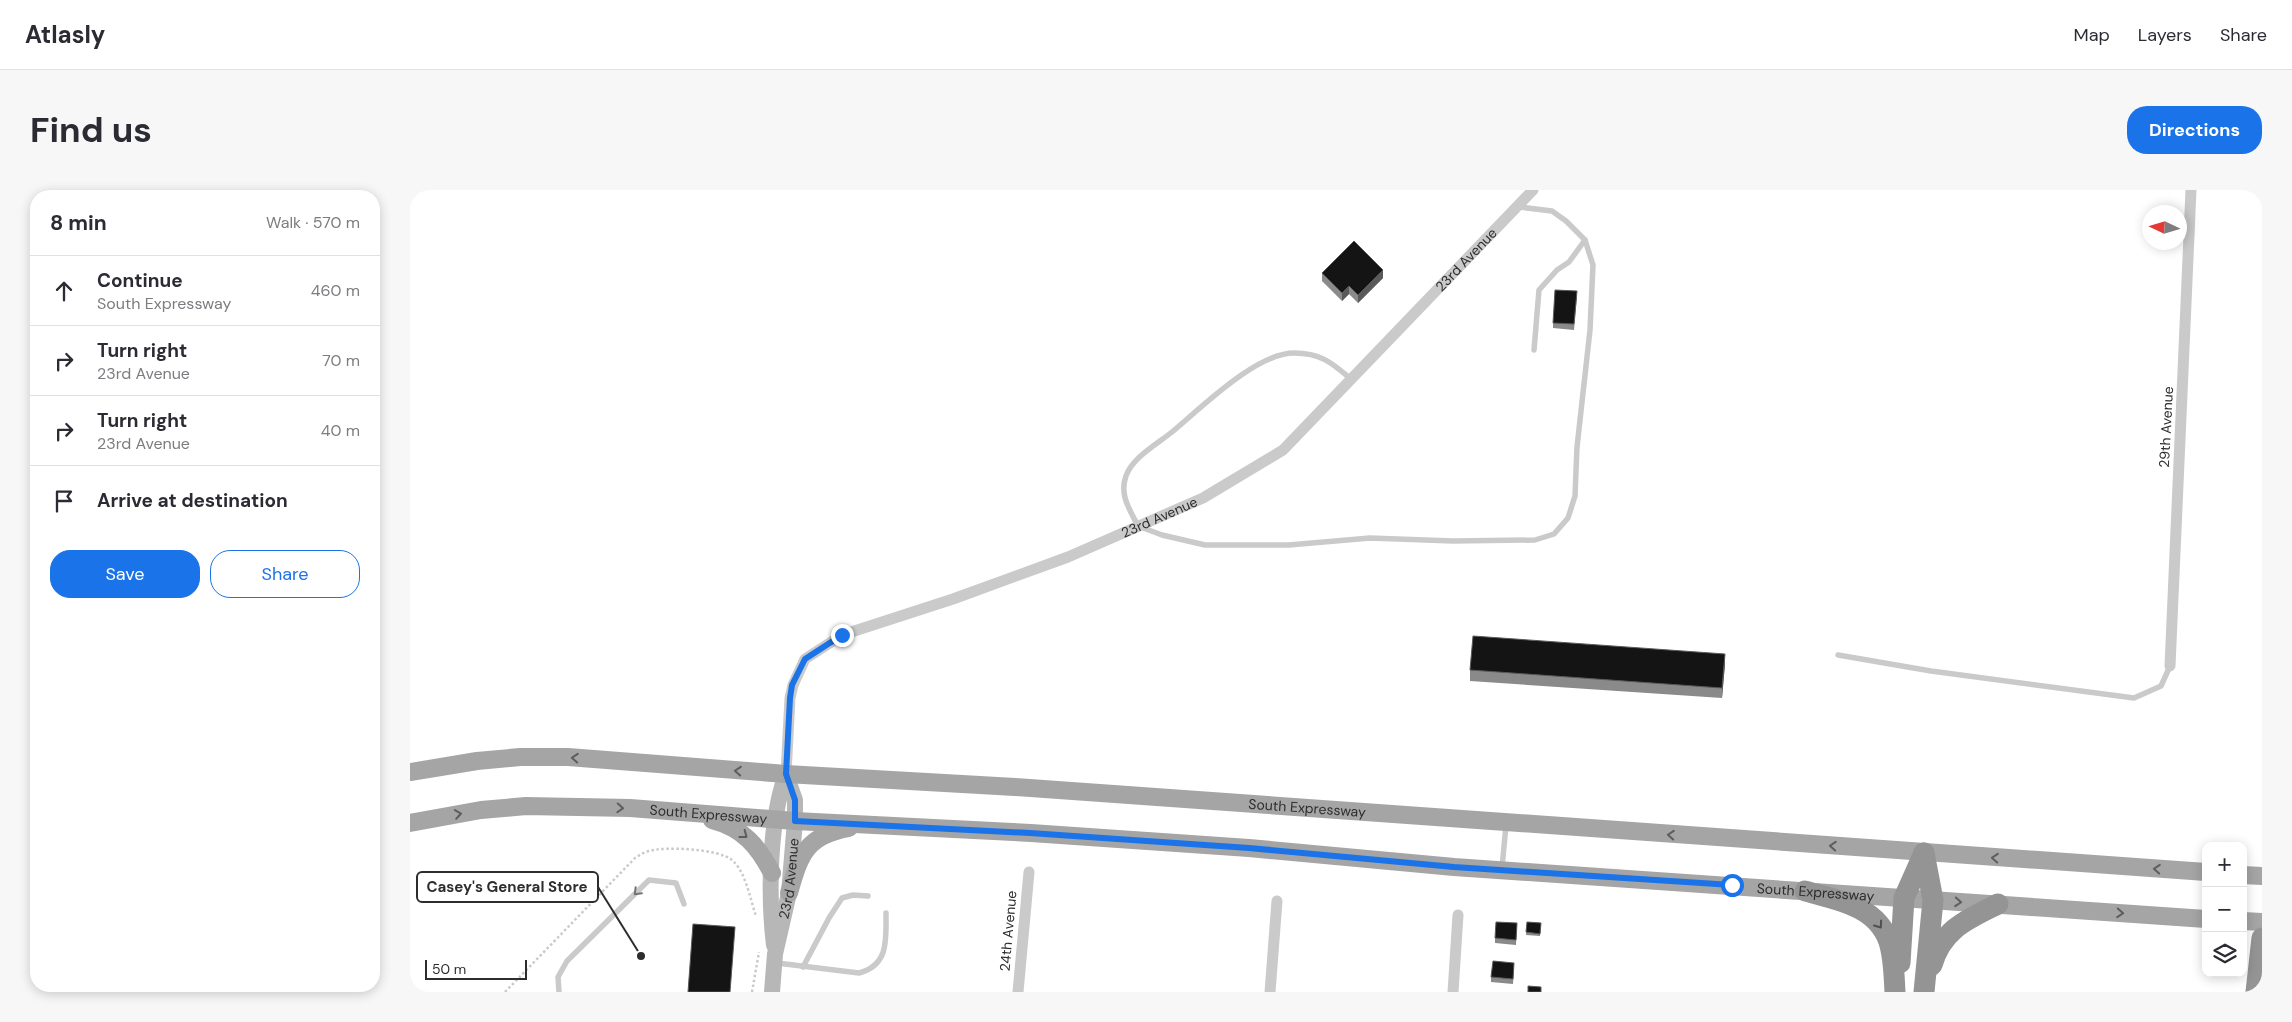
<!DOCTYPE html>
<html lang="en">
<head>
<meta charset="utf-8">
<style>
	body { margin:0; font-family:"DM Sans",sans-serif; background:#f7f7f7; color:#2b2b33 }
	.controls { position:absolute; right:15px; bottom:15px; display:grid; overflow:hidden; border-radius:10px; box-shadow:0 2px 12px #0003 }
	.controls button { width:45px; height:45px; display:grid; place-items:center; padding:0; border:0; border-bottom:1px solid #e1e1e2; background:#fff; color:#2b2b33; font:25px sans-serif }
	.compass { position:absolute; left:1732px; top:15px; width:45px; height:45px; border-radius:50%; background:#fff; box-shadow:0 2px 12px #0003; rotate:274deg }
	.scale { position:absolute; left:15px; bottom:12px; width:102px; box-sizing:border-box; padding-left:5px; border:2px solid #2d2d2d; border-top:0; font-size:14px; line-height:18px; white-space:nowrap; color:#2d2d2d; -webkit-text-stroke:4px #fff; paint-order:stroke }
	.stop { position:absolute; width:15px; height:15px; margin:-11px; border:4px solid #1a73e8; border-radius:50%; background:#fff }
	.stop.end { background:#1a73e8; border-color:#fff; box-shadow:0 1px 5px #0008 }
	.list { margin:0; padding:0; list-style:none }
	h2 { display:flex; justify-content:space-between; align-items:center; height:65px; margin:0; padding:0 20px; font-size:21px }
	h2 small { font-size:16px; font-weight:400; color:#7c7c81 }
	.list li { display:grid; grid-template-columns:32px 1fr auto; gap:15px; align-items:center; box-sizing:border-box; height:70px; padding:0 20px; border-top:1px solid #e1e1e2 }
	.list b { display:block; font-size:19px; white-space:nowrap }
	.list p { margin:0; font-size:16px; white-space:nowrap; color:#7c7c81 }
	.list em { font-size:16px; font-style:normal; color:#7c7c81 }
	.actions { display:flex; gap:10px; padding:15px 20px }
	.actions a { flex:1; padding:11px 0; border:1px solid #1a73e8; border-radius:20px; text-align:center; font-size:18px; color:#1a73e8 }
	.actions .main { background:#1a73e8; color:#fff }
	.icon { flex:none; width:28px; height:28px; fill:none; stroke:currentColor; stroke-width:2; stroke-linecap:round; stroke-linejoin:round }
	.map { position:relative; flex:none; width:1852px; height:802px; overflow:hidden; border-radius:20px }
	header { display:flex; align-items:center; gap:30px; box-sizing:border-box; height:70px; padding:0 25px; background:#fff; border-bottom:1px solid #e1e1e2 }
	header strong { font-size:24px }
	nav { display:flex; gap:28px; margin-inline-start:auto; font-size:18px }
	.intro { display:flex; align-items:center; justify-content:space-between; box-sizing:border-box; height:120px; padding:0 30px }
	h1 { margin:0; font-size:35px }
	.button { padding:12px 22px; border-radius:20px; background:#1a73e8; color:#fff; font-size:18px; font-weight:700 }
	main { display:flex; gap:30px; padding:0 30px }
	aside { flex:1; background:#fff; border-radius:20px; box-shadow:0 2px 12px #0003 }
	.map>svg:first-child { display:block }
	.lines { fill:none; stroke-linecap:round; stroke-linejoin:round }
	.path { stroke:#cacaca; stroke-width:2.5; stroke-dasharray:2.5 2.5; stroke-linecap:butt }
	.lane { stroke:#cacaca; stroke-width:5.5 }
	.street { stroke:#cacaca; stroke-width:11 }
	.secondary { stroke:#b7b7b7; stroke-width:16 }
	.primary { stroke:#a5a5a5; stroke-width:18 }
	.highway { stroke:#949494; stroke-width:21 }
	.wall { fill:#8a8a8a }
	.shaded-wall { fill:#5a5a5a }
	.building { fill:#141414; stroke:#5a5a5a }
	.oneway { stroke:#5d5d5d }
	.oneway2 { stroke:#747474 }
	.oneway3 { stroke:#515151 }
	.route { stroke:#1a73e8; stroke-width:6 }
	.labels { text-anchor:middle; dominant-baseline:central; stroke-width:5; stroke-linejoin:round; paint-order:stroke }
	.street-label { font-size:14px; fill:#2d2d2d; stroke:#fff }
	.leader { fill:none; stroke:#2d2d2d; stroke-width:2 }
	.callout-dot { fill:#2d2d2d; stroke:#fff; stroke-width:2 }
	.callout { fill:#fff; stroke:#2d2d2d; stroke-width:2 }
	.callout-label { font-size:15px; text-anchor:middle; font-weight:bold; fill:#2d2d2d }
</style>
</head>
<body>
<header>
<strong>Atlasly</strong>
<nav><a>Map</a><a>Layers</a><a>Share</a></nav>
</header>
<div class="intro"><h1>Find us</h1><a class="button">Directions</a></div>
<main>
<aside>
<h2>8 min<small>Walk · 570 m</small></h2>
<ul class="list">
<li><svg class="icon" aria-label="ahead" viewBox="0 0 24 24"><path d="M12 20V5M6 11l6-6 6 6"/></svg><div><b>Continue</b><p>South Expressway</p></div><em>460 m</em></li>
<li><svg class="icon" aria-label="right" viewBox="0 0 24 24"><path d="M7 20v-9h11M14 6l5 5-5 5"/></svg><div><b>Turn right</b><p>23rd Avenue</p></div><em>70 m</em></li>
<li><svg class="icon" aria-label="right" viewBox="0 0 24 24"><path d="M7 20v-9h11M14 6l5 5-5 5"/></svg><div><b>Turn right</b><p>23rd Avenue</p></div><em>40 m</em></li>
<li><svg class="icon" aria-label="arrive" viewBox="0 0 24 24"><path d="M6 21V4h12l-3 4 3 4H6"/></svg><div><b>Arrive at destination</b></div></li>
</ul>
<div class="actions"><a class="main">Save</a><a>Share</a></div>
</aside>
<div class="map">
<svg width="1852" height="802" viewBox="0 0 1852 802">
	<rect width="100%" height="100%" fill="#fff"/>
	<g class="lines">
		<g class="path">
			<path d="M95,802L225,668C230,665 234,662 239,661C255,656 309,659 322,670C336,682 340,709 346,726"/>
			<polyline points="342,802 349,762"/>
		</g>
		<g class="lane">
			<polyline points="1124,160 1129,100 1147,80 1159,72 1175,50"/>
			<path d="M941,189C922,173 911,163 884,163C846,163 791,218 762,242C747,254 722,268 716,286C709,305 720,320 728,336L752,345L795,355H879L960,348L1043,351L1125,350L1144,344L1158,328L1165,306L1167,257L1180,140L1183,75L1175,50L1156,31L1142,21L1109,17"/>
			<polyline points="1428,465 1521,481 1724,508 1751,496 1760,476"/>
			<polyline points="1092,678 1096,635"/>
			<path d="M367,773L449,783C479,775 476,750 476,723"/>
			<polyline points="393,777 419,728 432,708 443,705 458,706"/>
			<polyline points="149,802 148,787 157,771 239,690 266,693 274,714"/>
		</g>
		<g class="street">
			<polyline points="1760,476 1781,0"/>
			<path id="s1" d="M376,584L380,508L383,495L395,469L432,445L543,409L658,367L793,308L873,260L1123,0"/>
			<polyline points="608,802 619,682"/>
			<polyline points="860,802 867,711"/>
			<polyline points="1043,802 1048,725"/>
		</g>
		<g class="secondary">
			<path d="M364,755C358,705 359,632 376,584"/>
			<path id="s2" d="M362,802L365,764L379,703L385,631V610L376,584"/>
		</g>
		<g class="primary">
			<path id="s3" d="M0,582L67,571L110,567H158L376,584L605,597L1796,682"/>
			<path d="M302,630C333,638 348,656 362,683"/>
			<path id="s4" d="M0,633L71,620L116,616L220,618L385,631L621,643L839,658L1044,677L1796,729"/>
			<polyline points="1833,685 1852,686"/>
			<path d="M379,703C390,665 395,646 439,638"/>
			<polyline points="1833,731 1852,732"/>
		</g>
		<g class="highway">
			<polyline points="1514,663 1523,710 1514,802"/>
			<path d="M1395,701C1427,710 1467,716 1479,752C1484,768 1484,786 1485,802"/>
			<polyline points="1490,773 1494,708 1514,663"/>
			<path d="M1522,775C1532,739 1558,729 1588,714"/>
			<polyline points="1846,802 1852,748"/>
		</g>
	</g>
	<g class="wall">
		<polygon points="912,83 973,88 948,113 939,104 932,111 912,91"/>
		<polygon points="1167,106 1164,140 1143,138 1143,133"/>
		<polygon points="1315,474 1312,508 1060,491 1060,480"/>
		<polygon points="1117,732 1131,733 1130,746 1116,745"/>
		<polygon points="1107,733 1106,755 1085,753 1085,748"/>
		<polygon points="1104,778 1103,794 1081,792 1081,787"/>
	</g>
	<g class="shaded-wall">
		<polygon points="973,80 973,88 948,113 948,105"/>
		<polygon points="939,96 939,104 932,111 932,103"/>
		<polygon points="1315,464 1315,474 1312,508 1312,498"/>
	</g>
	<g class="building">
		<polygon points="944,51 973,80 948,105 939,96 932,103 912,83"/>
		<polygon points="1145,100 1167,101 1164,134 1143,133"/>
		<polygon points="1063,446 1315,464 1312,498 1060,480"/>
		<polygon points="1086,732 1107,733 1106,750 1085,748"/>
		<polygon points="1117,732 1131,733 1130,744 1116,742"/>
		<polygon points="283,734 325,737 320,802 278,802"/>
		<polygon points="1083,771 1104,773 1103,789 1081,787"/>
		<polygon points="1118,796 1131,797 1131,802 1118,802"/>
	</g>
	<defs><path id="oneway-chevron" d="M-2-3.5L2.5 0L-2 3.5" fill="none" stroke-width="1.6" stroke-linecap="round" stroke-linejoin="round" transform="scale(1.25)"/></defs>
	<g class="oneway">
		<use href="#oneway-chevron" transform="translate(165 568) rotate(-176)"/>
		<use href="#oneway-chevron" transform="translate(328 581) rotate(-176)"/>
		<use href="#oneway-chevron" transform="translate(210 618) rotate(3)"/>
		<use href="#oneway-chevron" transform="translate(48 624) rotate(-9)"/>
		<use href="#oneway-chevron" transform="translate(334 645) rotate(37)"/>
		<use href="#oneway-chevron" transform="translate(1261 645) rotate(-176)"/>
		<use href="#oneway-chevron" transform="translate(1423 656) rotate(-176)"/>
		<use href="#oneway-chevron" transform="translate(1585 668) rotate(-176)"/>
		<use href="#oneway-chevron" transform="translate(1747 679) rotate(-176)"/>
		<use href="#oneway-chevron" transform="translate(1548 712) rotate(4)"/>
		<use href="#oneway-chevron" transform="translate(1710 723) rotate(4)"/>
	</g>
	<use class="oneway2" href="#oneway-chevron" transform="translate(227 702) rotate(135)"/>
	<use class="oneway3" href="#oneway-chevron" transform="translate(1469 735) rotate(54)"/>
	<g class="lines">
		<polyline class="route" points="432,445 395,469 382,495 380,508 376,584 385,610 385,631 620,643 839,658 1044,677 1322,695"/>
	</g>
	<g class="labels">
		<g class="street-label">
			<text stroke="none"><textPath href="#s1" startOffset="906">23rd Avenue</textPath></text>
			<text transform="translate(1756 237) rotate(-87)">29th Avenue</text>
			<text stroke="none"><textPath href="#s1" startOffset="501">23rd Avenue</textPath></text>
			<text stroke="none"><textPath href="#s3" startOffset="900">South Expressway</textPath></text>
			<text stroke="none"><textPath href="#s4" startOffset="300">South Expressway</textPath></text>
			<text stroke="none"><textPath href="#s2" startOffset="115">23rd Avenue</textPath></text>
			<text stroke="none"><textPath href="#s4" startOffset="1410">South Expressway</textPath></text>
			<text transform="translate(598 741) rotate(-85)">24th Avenue</text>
		</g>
	</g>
	<path class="leader" d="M231 766L188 697"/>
	<circle class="callout-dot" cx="231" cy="766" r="5"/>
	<rect class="callout" x="7" y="682" width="181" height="30" rx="5"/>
	<g class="callout-label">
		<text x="97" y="702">Casey's General Store</text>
	</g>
</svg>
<div class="controls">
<button>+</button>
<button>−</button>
<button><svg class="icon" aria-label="layers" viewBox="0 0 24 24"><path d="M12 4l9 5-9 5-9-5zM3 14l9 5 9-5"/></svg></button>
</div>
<svg class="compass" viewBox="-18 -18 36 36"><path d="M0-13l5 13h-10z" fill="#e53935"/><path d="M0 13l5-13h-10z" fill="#7c7c81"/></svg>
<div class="scale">50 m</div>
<div class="stop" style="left:1322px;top:695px"></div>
<div class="stop end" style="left:432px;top:445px"></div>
</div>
</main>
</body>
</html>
